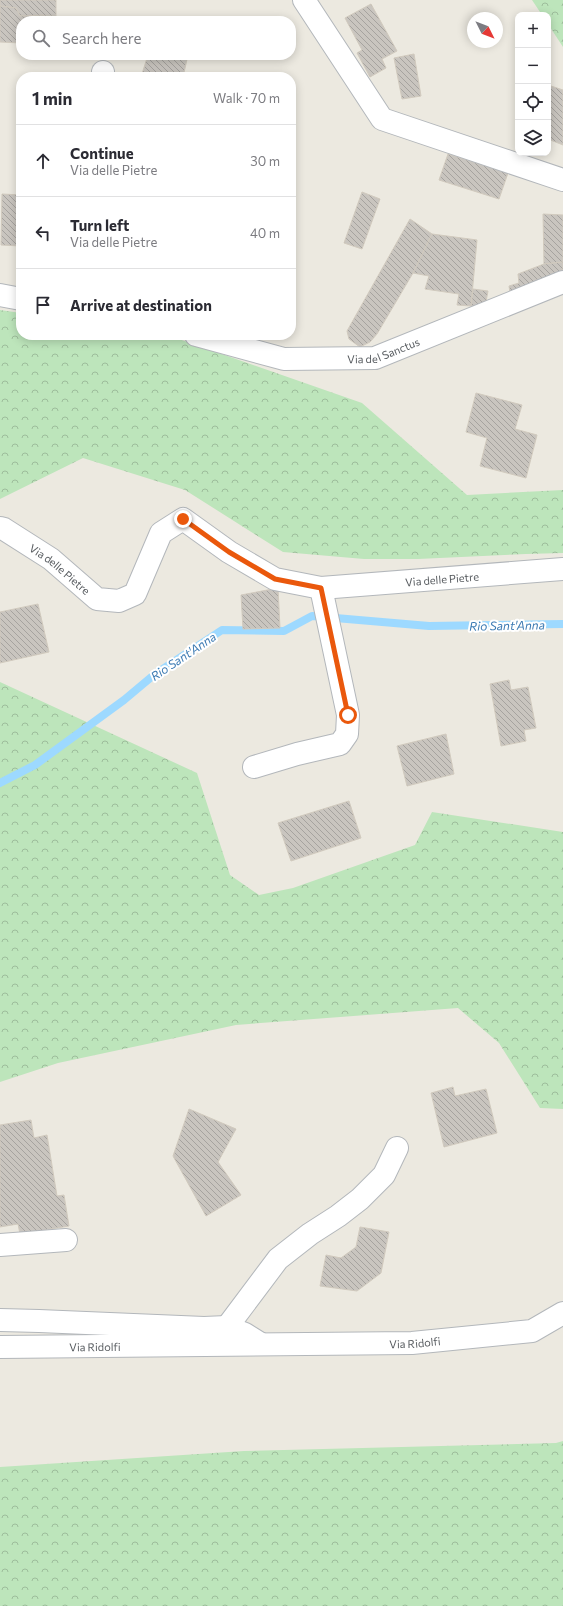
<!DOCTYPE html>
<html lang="en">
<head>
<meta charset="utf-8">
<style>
	body { margin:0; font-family:Commissioner,sans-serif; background:#f7f7f7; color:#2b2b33 }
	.controls { position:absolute; right:12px; top:12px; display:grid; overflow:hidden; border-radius:8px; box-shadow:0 2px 10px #0003 }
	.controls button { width:36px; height:36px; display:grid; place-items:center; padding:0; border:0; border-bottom:1px solid #e1e1e2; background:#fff; color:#2b2b33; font:20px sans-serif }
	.compass { position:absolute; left:467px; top:12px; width:36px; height:36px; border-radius:50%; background:#fff; box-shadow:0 2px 10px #0003; rotate:132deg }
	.stop { position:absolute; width:12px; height:12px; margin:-9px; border:3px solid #ea580c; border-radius:50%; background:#fff }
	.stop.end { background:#ea580c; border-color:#fff; box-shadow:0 1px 4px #0008 }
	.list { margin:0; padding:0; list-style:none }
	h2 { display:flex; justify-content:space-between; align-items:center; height:52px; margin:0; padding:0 16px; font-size:17px }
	h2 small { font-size:13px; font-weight:400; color:#7c7c81 }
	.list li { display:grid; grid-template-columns:26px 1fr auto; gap:12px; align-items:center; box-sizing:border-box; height:72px; padding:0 16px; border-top:1px solid #e1e1e2 }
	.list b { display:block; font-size:15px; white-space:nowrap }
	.list p { margin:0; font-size:13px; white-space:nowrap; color:#7c7c81 }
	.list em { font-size:13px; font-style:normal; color:#7c7c81 }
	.icon { flex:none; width:22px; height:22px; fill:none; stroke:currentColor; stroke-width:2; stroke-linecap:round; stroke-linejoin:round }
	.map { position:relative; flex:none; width:563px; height:1606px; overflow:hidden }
	.search { position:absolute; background:#fff; box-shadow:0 2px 10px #0003; left:16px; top:16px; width:280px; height:44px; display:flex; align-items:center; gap:10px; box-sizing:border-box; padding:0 14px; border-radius:16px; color:#7c7c81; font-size:15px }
	.panel { position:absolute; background:#fff; box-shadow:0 2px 10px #0003; left:16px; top:72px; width:280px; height:268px; border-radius:16px }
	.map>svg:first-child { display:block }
	.forest { fill:url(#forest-crowns) }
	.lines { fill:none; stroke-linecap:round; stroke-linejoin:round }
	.stream { stroke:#9dd9ff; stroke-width:8 }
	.building { fill:url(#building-back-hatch); stroke:#d1cabe }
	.minor-casing { stroke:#b3b7bb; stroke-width:24 }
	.minor { stroke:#fff; stroke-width:22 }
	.route { stroke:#ea580c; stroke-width:5 }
	.labels { text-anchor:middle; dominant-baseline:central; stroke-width:4; stroke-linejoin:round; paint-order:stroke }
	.street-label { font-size:11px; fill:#595d61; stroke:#fff }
	.water-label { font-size:12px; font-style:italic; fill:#3a79b2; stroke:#fff }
</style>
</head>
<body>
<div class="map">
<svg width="563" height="1606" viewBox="0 0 563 1606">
	<defs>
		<pattern id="forest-crowns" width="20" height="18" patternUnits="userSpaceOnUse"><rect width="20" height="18" fill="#bde5bb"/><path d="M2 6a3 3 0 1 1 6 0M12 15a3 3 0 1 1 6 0" fill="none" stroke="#9dbd9b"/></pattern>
		<pattern id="building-back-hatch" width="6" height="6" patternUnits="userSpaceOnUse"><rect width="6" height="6" fill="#c9c5bf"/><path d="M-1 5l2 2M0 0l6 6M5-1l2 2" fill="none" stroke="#a6a39f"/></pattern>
	</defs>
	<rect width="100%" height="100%" fill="#ece9e0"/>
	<g class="forest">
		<polygon points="532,0 563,0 563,47 548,24 548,15 542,15"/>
		<polygon points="0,310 21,313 21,335 158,335 173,337 362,403 467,495 563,490 563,553 526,554 418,559 364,559 283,552 185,490 83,458 0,499"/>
		<polygon points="0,682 197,773 230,875 259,895 293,888 415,845 432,812 563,832 563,1109 540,1108 499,1043 458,1008 236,1025 58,1063 0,1082"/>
		<polygon points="563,1441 563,1606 0,1606 0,1467 244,1451 556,1443"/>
	</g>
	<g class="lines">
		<polyline class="stream" points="0,783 35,765 124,700 155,674 222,630 284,631 312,616 429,626 563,624"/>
	</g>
	<g class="building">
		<polygon points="0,0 56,0 56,16 20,16 16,8 0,6"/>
		<polygon points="371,4 397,51 382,59 386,68 370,77 357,53 362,50 345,18"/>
		<polygon points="0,6 16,8 20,16 44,15 43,21 21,21 21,43 0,42"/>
		<polygon points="414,54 421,96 402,99 394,58"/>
		<polygon points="148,55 188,55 183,77 141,77"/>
		<polygon points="21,81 21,135 17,134"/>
		<polygon points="548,85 563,90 563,145 548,139"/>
		<polygon points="448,154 508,173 499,199 439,180"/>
		<polygon points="362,192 380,199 362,249 344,243"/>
		<polygon points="2,194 21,195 21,246 1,245"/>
		<polygon points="543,214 563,215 563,262 544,264"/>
		<polygon points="410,219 432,234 413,273 377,334 370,342 360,347 349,339 347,331"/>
		<polygon points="432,234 477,240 471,306 457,305 459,294 425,289 429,276 413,273"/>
		<polygon points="563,262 563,279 511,300 509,286 519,283 518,274 544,264"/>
		<polygon points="473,289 488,291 485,307 471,306"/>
		<polygon points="476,393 522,405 515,429 537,435 526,478 480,466 487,438 466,432"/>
		<polygon points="278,588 280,628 243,629 241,595"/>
		<polygon points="38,604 49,652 0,663 0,612"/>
		<polygon points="509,680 511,690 528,687 536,728 524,730 526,741 501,746 490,684"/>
		<polygon points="446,734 454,774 407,786 397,746"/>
		<polygon points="349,801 361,838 291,861 278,823"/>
		<polygon points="453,1087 455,1096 486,1089 497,1133 444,1147 431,1093"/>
		<polygon points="189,1109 236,1129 218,1162 241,1195 206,1216 173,1156"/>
		<polygon points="31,1120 34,1138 47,1135 57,1196 64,1195 69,1226 20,1234 18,1224 0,1227 0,1125"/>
		<polygon points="360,1227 389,1232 381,1273 357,1291 320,1286 326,1255 341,1258 356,1247"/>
	</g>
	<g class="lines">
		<defs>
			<g id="minor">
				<polyline points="304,0 382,119 563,180"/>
				<polyline points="103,77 103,72"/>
				<polyline points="0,295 21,299"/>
				<path id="s1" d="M196,335L284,359L375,358L563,282"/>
				<path id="s2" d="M0,528L4,529L51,559L97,599L119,601L135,594L161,533L183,519L229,552L275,579L321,588L563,569"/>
				<polyline points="254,767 297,754 340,744 347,734 348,715 321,588"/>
				<polyline points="0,1245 66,1240"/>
				<polyline points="0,1320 39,1321 204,1328 227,1327 245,1334 261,1344"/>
				<polyline points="227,1327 278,1259 310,1234 338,1216 360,1199 384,1175 397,1148"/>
				<path id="s3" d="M0,1347L412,1343L532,1331L563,1313"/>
			</g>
		</defs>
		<use href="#minor" class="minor-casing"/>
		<use href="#minor" class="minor"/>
	</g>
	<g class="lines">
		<polyline class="route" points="183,519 229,552 275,579 321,588 348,715"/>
	</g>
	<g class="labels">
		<g class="street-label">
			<text stroke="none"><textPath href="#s1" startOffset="192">Via del Sanctus</textPath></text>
			<text stroke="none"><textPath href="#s2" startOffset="73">Via delle Pietre</textPath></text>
			<text stroke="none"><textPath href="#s2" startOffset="531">Via delle Pietre</textPath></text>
			<text stroke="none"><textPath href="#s3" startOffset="415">Via Ridolfi</textPath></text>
			<text stroke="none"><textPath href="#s3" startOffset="95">Via Ridolfi</textPath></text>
		</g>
		<g class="water-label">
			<text transform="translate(507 625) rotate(-1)">Rio Sant'Anna</text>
			<text transform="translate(183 656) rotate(-34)">Rio Sant'Anna</text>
		</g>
	</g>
</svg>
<div class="controls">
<button>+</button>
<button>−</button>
<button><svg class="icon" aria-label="locate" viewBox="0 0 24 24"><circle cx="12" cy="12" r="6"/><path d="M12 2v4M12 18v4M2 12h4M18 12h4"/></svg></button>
<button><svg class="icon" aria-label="layers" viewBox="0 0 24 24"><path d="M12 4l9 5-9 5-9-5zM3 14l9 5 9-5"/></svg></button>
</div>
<svg class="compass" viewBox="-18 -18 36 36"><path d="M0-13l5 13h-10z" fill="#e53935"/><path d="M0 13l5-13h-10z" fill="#7c7c81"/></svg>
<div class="stop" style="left:348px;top:715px"></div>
<div class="stop end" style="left:183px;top:519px"></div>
<div class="search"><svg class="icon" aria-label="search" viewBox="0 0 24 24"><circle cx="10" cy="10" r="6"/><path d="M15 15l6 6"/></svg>Search here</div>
<section class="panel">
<h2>1 min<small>Walk · 70 m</small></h2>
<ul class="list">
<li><svg class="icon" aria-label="ahead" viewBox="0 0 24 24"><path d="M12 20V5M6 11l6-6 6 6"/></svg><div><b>Continue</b><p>Via delle Pietre</p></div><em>30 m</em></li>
<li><svg class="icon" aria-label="left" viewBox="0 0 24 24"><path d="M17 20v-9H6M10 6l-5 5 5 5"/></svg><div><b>Turn left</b><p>Via delle Pietre</p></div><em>40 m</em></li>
<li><svg class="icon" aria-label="arrive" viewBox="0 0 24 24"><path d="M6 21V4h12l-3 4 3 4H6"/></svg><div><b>Arrive at destination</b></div></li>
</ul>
</section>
</div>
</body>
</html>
